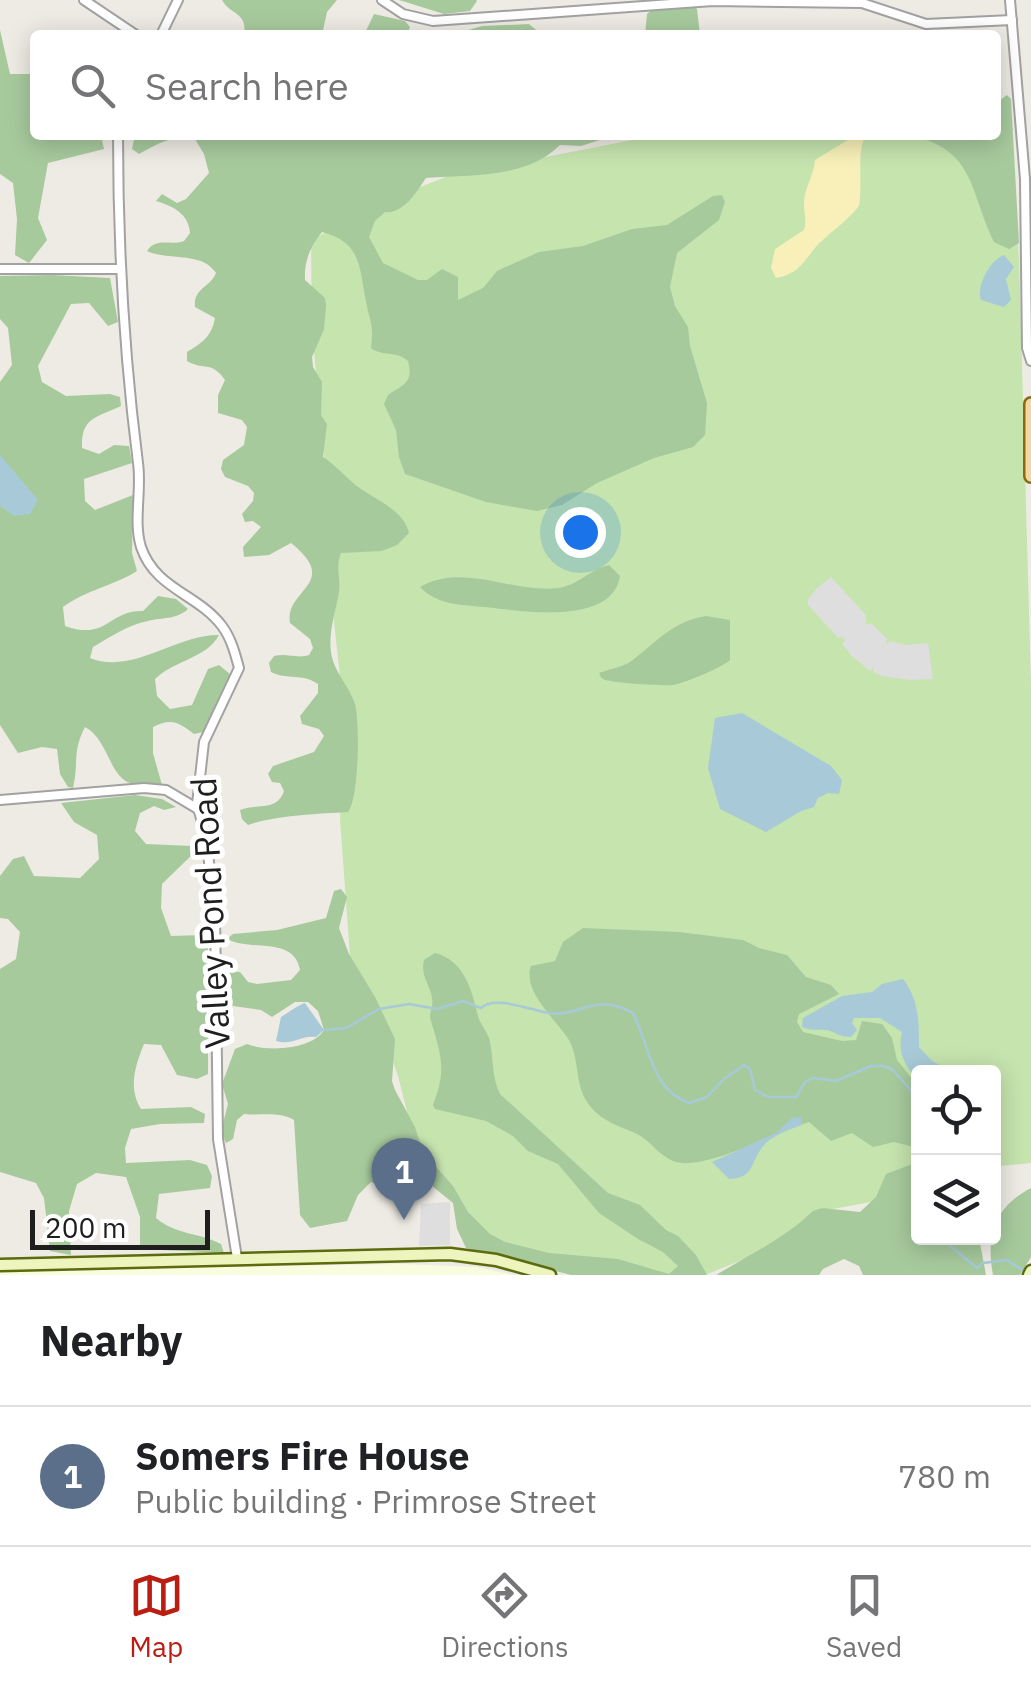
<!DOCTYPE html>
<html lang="en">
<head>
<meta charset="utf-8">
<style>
	body { margin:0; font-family:"IBM Plex Sans",sans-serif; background:#f2f2f2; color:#202124 }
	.controls { position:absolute; right:30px; bottom:30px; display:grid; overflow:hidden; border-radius:10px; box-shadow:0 5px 25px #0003 }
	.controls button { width:90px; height:90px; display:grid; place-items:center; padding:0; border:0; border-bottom:2px solid #e0e0e0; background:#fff; color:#202124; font:50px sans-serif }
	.scale { position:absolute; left:30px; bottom:25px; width:180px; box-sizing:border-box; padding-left:10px; border:5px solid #1e1e1e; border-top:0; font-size:28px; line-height:35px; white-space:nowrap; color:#1e1e1e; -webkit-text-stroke:8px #fff; paint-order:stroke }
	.you { position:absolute; left:580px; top:532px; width:35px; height:35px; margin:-25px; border:8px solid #fff; border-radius:50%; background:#1a73e8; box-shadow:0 0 0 15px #1a73e833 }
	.badge { display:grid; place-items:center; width:65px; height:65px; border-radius:50%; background:#ba1d11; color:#fff; font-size:32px; font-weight:700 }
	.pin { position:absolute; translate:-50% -82px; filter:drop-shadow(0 2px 5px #0008) }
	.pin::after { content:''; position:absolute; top:52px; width:35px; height:30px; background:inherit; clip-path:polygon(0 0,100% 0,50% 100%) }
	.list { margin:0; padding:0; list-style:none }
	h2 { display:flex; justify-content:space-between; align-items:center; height:130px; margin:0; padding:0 40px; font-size:42px }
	h2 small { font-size:32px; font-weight:400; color:#757577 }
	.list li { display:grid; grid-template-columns:65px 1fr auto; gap:30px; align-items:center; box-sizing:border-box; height:140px; padding:0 40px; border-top:2px solid #e0e0e0 }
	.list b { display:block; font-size:38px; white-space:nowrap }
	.list p { margin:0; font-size:32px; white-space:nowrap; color:#757577 }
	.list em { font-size:32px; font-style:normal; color:#757577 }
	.icon { flex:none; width:55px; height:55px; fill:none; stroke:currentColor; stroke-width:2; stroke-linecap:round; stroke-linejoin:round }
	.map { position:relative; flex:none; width:1031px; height:1275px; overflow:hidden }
	.search { position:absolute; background:#fff; box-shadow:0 5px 25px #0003; left:30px; right:30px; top:30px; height:110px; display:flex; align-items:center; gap:25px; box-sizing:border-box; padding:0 35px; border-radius:10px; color:#757577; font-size:38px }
	.sheet { height:270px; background:#fff }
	nav { display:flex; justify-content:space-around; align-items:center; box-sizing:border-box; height:140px; border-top:2px solid #e0e0e0; background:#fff; font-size:28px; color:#757577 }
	nav a { display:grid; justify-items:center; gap:5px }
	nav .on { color:#ba1d11 }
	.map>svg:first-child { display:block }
	.education { fill:#fafcdf }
	.grass { fill:#c5e4ae }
	.forest { fill:#a7ca9d }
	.sand { fill:#f8f0b8 }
	.parking { fill:#dedede }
	.water { fill:#a8cad8 }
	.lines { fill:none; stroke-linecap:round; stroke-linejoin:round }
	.stream { stroke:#a8cad8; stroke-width:2.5 }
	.street-casing { stroke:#a2a2a2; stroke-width:12 }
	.secondary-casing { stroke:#5b6b0e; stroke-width:15 }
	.primary-casing { stroke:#8b6a0d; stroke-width:16 }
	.street { stroke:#fff; stroke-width:8 }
	.secondary { stroke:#edf4bd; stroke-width:10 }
	.primary { stroke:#f4d7a4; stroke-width:11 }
	.labels { text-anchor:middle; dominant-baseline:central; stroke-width:10; stroke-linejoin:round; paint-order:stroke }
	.street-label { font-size:35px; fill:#1e1e1e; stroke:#fff }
</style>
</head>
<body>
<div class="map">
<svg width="1031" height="1275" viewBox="0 0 1031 1275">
	<rect width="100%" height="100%" fill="#eeebe4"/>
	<polygon class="education" points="400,1264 477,1267 514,1275 0,1275 0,1271"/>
	<polygon class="grass" points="658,135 945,135 1017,231 1019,258 1031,684 1031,1163 1001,1166 994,1138 994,1072 918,1072 918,1164 871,1202 816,1212 776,1246 705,1275 605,1275 475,1234 417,1151 398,1076 369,993 351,970 340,819 344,714 333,612 335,537 325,469 312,330 311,241 362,210 448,176"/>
	<g class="forest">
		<path d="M222,0H337L327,12L322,35H244C248,12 230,15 222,0Z"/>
		<polygon points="399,0 476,0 477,1 470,11 444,14"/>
		<polygon points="690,5 697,9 700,35 645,35 647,14 654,8"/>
		<polygon points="374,14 405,21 410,27 407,35 364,35"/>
		<polygon points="529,24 542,35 455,34 482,26"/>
		<polygon points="0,30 10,74 31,74 35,68 35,135 101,135 104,149 48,163 38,218 47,240 29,263 15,255 17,219 13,183 0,174"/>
		<path d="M1007,95L1011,99L1019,243L1009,249L994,242C968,187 975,148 907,135H996V103Z"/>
		<path d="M135,135H615L581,146L560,145C526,179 471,174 426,178C416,193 403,214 385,212L375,221L369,237L383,263L418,280H427L442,269L458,277V300L483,288L497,271L539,252L583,246L632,229L667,225L713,196L722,195L725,202L719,220L677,253L670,287L675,306L688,327L690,346L707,403L705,435L693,447L654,458L597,483L562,505L537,511L486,502L405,474L399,457L396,430L384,404L388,395C403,385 414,383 408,361C396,350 382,357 371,348C374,321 370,325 366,301C359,268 362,242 322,232C310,247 304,261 305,280L325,298L326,306L324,329L312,357L313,367L322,382L321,415L327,424L323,457C337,466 348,480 361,489C377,500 404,511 409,533L397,545L382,551L341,553C335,567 341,578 339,592C335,615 326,638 333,661C338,676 350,688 355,704C360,721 359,799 348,812C316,814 277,815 248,825L242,819L240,810C257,803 277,812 284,791L280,783L272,782L268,774L273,766L314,752L324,736L319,729L302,724L300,716L318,693V684C303,673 286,680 271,672L269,663L274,656C287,653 298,659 309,655L313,648L310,639L290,623C284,589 342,584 291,543L269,555L244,557L243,547L261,527L253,521L245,522L242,514L253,501L254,493L248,486L225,477L221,469L223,460L244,445L247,427L242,420L218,413V395L225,380C211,360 204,371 187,361V352C202,343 212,336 215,318L195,307C193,288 210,288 216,273C202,251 168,261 147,251C156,237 170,246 184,241L190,233C189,214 173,206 156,201L162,194L177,203L186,199L209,173L204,154L195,139C174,134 157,144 139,154L132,149Z"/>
		<path d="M52,275L110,278L118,322L108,326L89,303L71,304L38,366L42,382L66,396L110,394L120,397L121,406C96,418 81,417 82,448L99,454L114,445L129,446L132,463L84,479L85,501L95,510L133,495L132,553L137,571C113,586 86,590 63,607L65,626C108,641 108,610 143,611L158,596L176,599L188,609C176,620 163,617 148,621C128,625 110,637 93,647L90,658C133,675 177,634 219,635C207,658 175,660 155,679L157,696L170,709L192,705L208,669L219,665L230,674L229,686L203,732L194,734C178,722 171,718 153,727V753L162,785C151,781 140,786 130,783C109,776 108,739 85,727C72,752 79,762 73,788L68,787L60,774L57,749L42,747L18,753L0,725V382L12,365L8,328L0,319V276Z"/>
		<path d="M609,565L620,576C613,624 528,612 494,608C470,605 438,607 420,587C463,562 513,594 559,588C578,585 591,569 609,565Z"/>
		<path d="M706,616L730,620V660C723,667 685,683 673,685C666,686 608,683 603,679C601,678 600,675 599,673C609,669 620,668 630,662C656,643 672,621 706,616Z"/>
		<path d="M135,795L162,799L176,807L164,810L154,806L140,813L135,831L146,844L192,846L195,852L162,884L161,908L171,936L203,935L208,945V1074L197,1079L177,1075L161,1045L144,1044C135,1066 128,1088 141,1109L191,1107L205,1114L204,1123L160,1124L131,1129L125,1148L126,1163L190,1160L207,1165L212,1176L210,1188L159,1194L156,1218C176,1235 198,1232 221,1244L224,1253L140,1249V1217L126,1177L96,1173L77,1184L69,1211L71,1255L50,1251L44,1198L36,1183L0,1172V969L16,959L20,932L8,919L0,918V876L13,859L24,856L34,876L80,878L99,859L97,835L74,822L61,803Z"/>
		<path d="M341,889L347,897L339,928L349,954L375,997L395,1039L392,1081L395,1090L415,1127L423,1152L453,1186L468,1212L490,1234L505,1242L549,1253L618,1259L669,1274L678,1266L663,1252L638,1239L599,1213L558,1164L528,1151L513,1136L486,1121L435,1109L433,1105C447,1070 441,1055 431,1021C428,1014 434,1006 432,998C430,984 420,976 424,960L435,953C464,960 472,990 478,1016C480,1024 486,1030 489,1038C494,1057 491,1075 500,1094L608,1193L640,1205L666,1230L678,1236L696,1255L707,1275H571L466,1248L457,1229L453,1203L421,1177C404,1197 391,1189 371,1182L358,1195L347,1221L310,1228L300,1215L294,1120C278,1111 261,1116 244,1114L237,1120L233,1139L226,1143L221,1131L228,1104L222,1084L235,1049L247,1044C267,1052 312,1050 324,1030L318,1011L308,1002H295L272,1017L261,1010L226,1005L223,988L228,971L240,972L248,982L257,984L291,980L300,970C294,936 252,952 227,939L233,934L277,930L326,918L334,891Z"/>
		<path d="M583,928L679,932L743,940L759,948L787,955L806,977L831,985L839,994L799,1014L797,1022L803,1032L842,1041L856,1040L862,1021L882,1024L892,1038L897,1060L918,1086V1148L894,1142L873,1147L852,1133L831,1141L809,1122C778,1131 702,1173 673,1161C658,1155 650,1140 637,1134C617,1125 600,1121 587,1102C574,1082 580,1055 567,1037C554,1018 522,990 531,966L555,961L563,942Z"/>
		<path d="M918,1162V1238H979L986,1275H863L859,1266L844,1259L823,1269L819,1275H716C749,1255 785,1238 813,1211L822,1208L860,1212L876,1197L886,1174Z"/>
		<path d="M1031,1188V1257L1020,1275H993C986,1237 993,1208 1031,1188Z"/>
	</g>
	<path class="sand" d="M856,135H866C856,150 863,185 859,206C849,219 836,228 824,239C806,253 805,273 776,278L771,268L775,249L804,230C807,219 804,215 804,204C803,192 814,175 815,160Z"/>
	<g class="parking">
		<polygon points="831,577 866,615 866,625 871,623 887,639 886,644 890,641 906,645 928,643 933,679 909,680 882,676 873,672 874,667 870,671 852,656 842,644 845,640 842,637 838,638 808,605 808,599 817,588"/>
		<polygon points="450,1202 450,1245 419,1246 421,1204"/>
	</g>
	<g class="water">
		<path d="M1004,255L1014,267L1006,279L1011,300L1004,307L981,300C976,286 990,260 1004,255Z"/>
		<polygon points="0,455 38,500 30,514 14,516 0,506"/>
		<polygon points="742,713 831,766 842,780 839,794 828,793 818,798 814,807 801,811 766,832 720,809 708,768 715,718"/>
		<path d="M903,979C919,1000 919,1021 919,1047L932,1061L953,1072H918V1081C905,1065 897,1054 902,1032L880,1018H854L852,1023L857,1030L851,1037C840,1037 839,1034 830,1031C821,1028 812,1032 802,1027L803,1018L842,996L872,992L882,984Z"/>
		<path d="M305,1003L324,1030L316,1037C301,1035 292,1046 276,1041L281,1017C286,1014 300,1004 305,1003Z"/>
		<path d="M801,1117L802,1125C789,1130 769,1136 761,1149C750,1165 753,1178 729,1179L712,1162L776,1133L792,1118Z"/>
	</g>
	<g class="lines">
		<g class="stream">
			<path d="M324,1030L346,1028L379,1009L409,1004L437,1009L463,1001L481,1008C494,995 531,1010 549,1013C579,1018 595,991 633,1013C649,1044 651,1090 689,1103L707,1097L724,1079L744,1065L750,1069L755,1090L768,1097H796L805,1082L813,1078L836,1081L871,1066H883L892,1069L918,1098"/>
			<polyline points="948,1238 950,1246 977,1268 983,1263 1007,1260 1026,1272"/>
		</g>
		<defs>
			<g id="street">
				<polyline points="84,0 136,35"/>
				<polyline points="382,0 403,14 433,21 713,1 862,3 926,24 1012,20"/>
				<polyline points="1010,0 1025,179 1027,348 1031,361"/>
				<polyline points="161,35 178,0"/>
				<path d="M118,135C118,245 124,354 138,463C142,491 133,521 141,547C155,589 198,594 222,626C231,638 235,653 239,668L204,742L197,804L206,837L215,912L218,1139L237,1258"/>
				<polyline points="0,269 120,269"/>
				<polyline points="0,800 144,788 166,790 198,809"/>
			</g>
			<g id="secondary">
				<polyline points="0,1265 450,1254 496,1260 550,1275"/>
				<polyline points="1029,1275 1031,1271"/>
			</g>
			<polyline id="primary" points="1031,404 1031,476"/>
		</defs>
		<use href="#street" class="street-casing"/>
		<use href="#secondary" class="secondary-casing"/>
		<use href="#primary" class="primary-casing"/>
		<use href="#street" class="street"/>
		<use href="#secondary" class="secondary"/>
		<use href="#primary" class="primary"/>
	</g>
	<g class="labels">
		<g class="street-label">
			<text transform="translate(210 913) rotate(-93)">Valley Pond Road</text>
		</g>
	</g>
</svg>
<div class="controls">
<button><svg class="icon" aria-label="locate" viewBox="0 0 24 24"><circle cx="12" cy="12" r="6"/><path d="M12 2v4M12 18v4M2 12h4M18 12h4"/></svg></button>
<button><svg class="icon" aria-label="layers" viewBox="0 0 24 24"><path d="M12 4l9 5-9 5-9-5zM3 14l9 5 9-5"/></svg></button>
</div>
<div class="scale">200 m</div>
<div class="you"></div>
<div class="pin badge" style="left:404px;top:1220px;background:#5c6f8a">1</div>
<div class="search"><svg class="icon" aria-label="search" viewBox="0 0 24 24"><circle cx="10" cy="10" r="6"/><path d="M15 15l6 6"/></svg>Search here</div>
</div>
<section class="sheet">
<h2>Nearby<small></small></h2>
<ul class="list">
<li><span class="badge" style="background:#5c6f8a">1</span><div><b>Somers Fire House</b><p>Public building · Primrose Street</p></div><em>780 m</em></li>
</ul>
</section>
<nav>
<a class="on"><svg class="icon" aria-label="map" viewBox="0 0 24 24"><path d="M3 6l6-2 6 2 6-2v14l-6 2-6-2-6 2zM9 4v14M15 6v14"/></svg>Map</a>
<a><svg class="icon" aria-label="directions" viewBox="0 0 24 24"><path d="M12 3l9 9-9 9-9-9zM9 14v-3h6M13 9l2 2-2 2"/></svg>Directions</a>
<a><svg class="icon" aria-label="saved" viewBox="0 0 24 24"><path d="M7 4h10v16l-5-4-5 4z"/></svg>Saved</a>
</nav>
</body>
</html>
